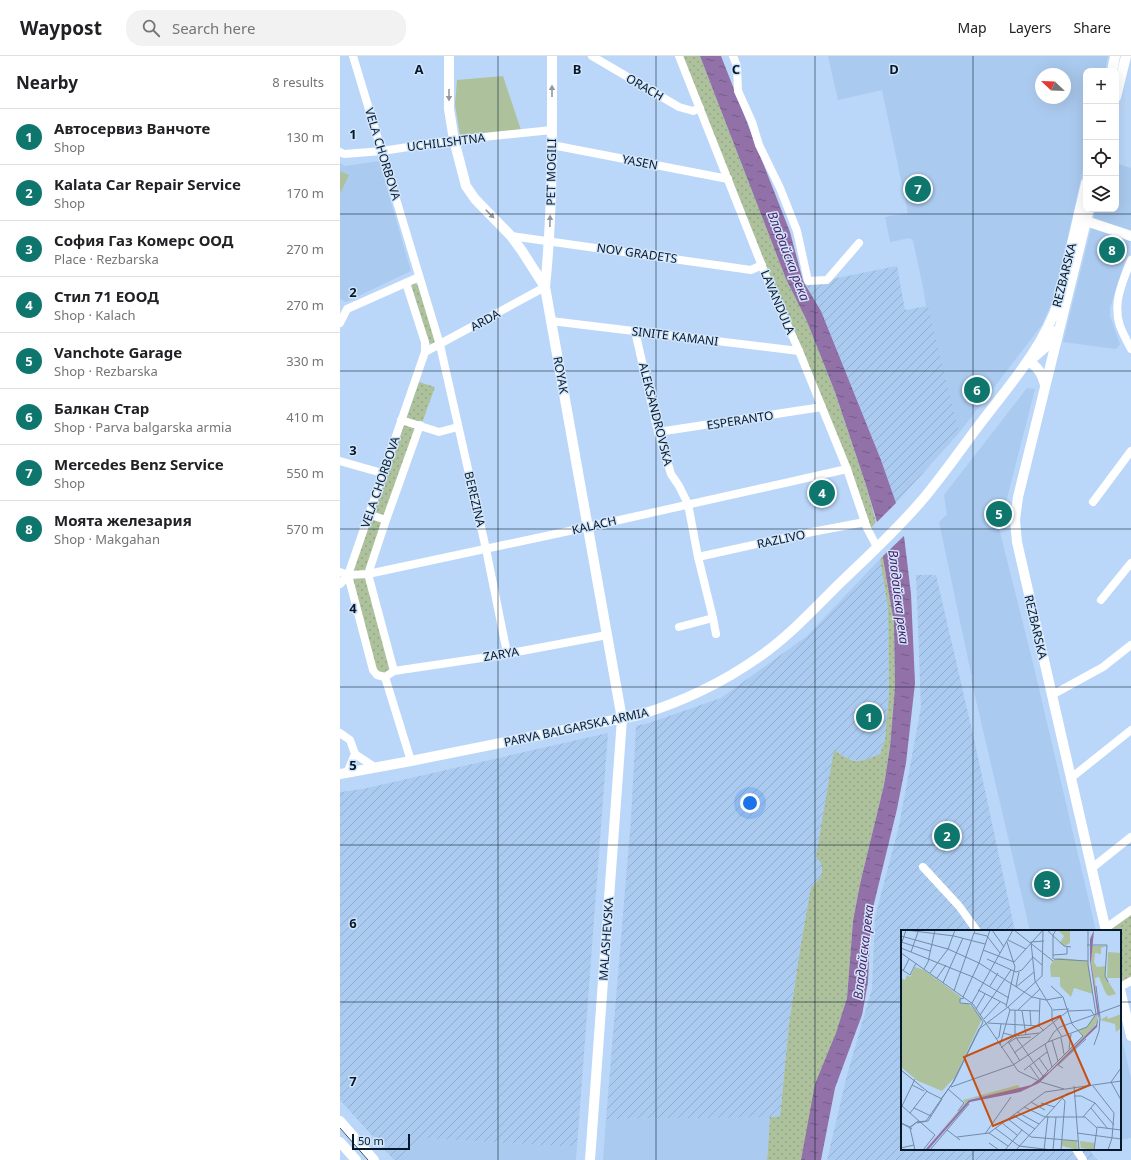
<!DOCTYPE html>
<html lang="en">
<head>
<meta charset="utf-8">
<style>
	body { margin:0; font-family:"Noto Sans",sans-serif; background:#f2f2f2; color:#202124 }
	.controls { position:absolute; right:12px; top:12px; display:grid; overflow:hidden; border-radius:8px; box-shadow:0 4px 16px #0002 }
	.controls button { width:36px; height:36px; display:grid; place-items:center; padding:0; border:0; border-bottom:1px solid #e0e0e0; background:#fff; color:#202124; font:20px sans-serif }
	.compass { position:absolute; left:695px; top:12px; width:36px; height:36px; border-radius:50%; background:#fff; box-shadow:0 4px 16px #0002; rotate:293deg }
	.scale { position:absolute; left:12px; bottom:10px; width:58px; box-sizing:border-box; padding-left:4px; border:2px solid #06192c; border-top:0; font-size:11px; line-height:14px; white-space:nowrap; color:#06192c; -webkit-text-stroke:3px #d0e4fa; paint-order:stroke }
	.you { position:absolute; left:410px; top:747px; width:14px; height:14px; margin:-10px; border:3px solid #fff; border-radius:50%; background:#1a73e8; box-shadow:0 0 0 6px #1a73e833 }
	.badge { display:grid; place-items:center; width:26px; height:26px; border-radius:50%; background:#0f766e; color:#fff; font-size:13px; font-weight:700 }
	.pin { position:absolute; translate:-50% -50%; border:2px solid #fff; box-shadow:0 1px 4px #0006 }
	.list { margin:0; padding:0; list-style:none }
	h2 { display:flex; justify-content:space-between; align-items:center; height:52px; margin:0; padding:0 16px; font-size:17px }
	h2 small { font-size:13px; font-weight:400; color:#757577 }
	.list li { display:grid; grid-template-columns:26px 1fr auto; gap:12px; align-items:center; box-sizing:border-box; height:56px; padding:0 16px; border-top:1px solid #e0e0e0 }
	.list b { display:block; font-size:15px; white-space:nowrap }
	.list p { margin:0; font-size:13px; white-space:nowrap; color:#757577 }
	.list em { font-size:13px; font-style:normal; color:#757577 }
	.icon { flex:none; width:22px; height:22px; fill:none; stroke:currentColor; stroke-width:2; stroke-linecap:round; stroke-linejoin:round }
	.map { position:relative; flex:none; width:791px; height:1104px; overflow:hidden }
	header { display:flex; align-items:center; gap:24px; box-sizing:border-box; height:56px; padding:0 20px; background:#fff; border-bottom:1px solid #e0e0e0 }
	header strong { font-size:19px }
	nav { display:flex; gap:22px; margin-inline-start:auto; font-size:14px }
	.search { width:280px; height:36px; background:#f2f2f2; display:flex; align-items:center; gap:10px; box-sizing:border-box; padding:0 14px; border-radius:16px; color:#757577; font-size:15px }
	main { display:flex }
	aside { flex:1; background:#fff }
	.map>svg:first-child { display:block }
	.built { fill:#abcaef; fill-rule:evenodd }
	.industrial { fill:url(#industrial-furrows) }
	.grass { fill:url(#grass-dots) }
	.green { fill:#adc29c }
	.water { fill:url(#water-ripples) }
	.pier { fill:#bad7f9 }
	.lines { fill:none; stroke-linecap:round; stroke-linejoin:round }
	.minor { stroke:#fff; stroke-width:8 }
	.tertiary { stroke:#fff; stroke-width:10 }
	.tram { stroke:#3a5067; stroke-width:1 }
	.oneway { fill:#8f98a0 }
	.grid { fill:none; stroke:#06192c; stroke-width:1; stroke-opacity:0.55 }
	.labels { text-anchor:middle; dominant-baseline:central; stroke-width:3; stroke-linejoin:round; paint-order:stroke }
	.street-label { font-size:12px; fill:#06192c; stroke:#d0e4fa }
	.water-label { font-size:13px; font-style:italic; fill:#4b1d63; stroke:#d0e4fa }
	.inset-road { fill:none; stroke:#728ba7; stroke-width:1 }
	.view { fill:#c64f11; fill-opacity:0.15; stroke:#c64f11; stroke-width:2 }
	.inset-edge { fill:none; stroke:#06192c; stroke-width:2 }
	.grid-label { font-size:13px; text-anchor:middle; font-weight:bold; fill:#06192c; stroke:#d0e4fa; stroke-width:3; stroke-linejoin:round; paint-order:stroke }
</style>
</head>
<body>
<header>
<strong>Waypost</strong>
<div class="search"><svg class="icon" aria-label="search" viewBox="0 0 24 24"><circle cx="10" cy="10" r="6"/><path d="M15 15l6 6"/></svg>Search here</div>
<nav><a>Map</a><a>Layers</a><a>Share</a></nav>
</header>
<main>
<aside>
<h2>Nearby<small>8 results</small></h2>
<ul class="list">
<li><span class="badge">1</span><div><b>Автосервиз Ванчоте</b><p>Shop</p></div><em>130 m</em></li>
<li><span class="badge">2</span><div><b>Kalata Car Repair Service</b><p>Shop</p></div><em>170 m</em></li>
<li><span class="badge">3</span><div><b>София Газ Комерс ООД</b><p>Place · Rezbarska</p></div><em>270 m</em></li>
<li><span class="badge">4</span><div><b>Стил 71 ЕООД</b><p>Shop · Kalach</p></div><em>270 m</em></li>
<li><span class="badge">5</span><div><b>Vanchote Garage</b><p>Shop · Rezbarska</p></div><em>330 m</em></li>
<li><span class="badge">6</span><div><b>Балкан Стар</b><p>Shop · Parva balgarska armia</p></div><em>410 m</em></li>
<li><span class="badge">7</span><div><b>Mercedes Benz Service</b><p>Shop</p></div><em>550 m</em></li>
<li><span class="badge">8</span><div><b>Моята железария</b><p>Shop · Makgahan</p></div><em>570 m</em></li>
</ul>
</aside>
<div class="map">
<svg width="791" height="1104" viewBox="0 0 791 1104">
	<defs>
		<pattern id="industrial-furrows" width="10" height="10" patternUnits="userSpaceOnUse"><rect width="10" height="10" fill="#abcaef"/><path d="M-1 1l2-2M0 10L10 0M9 11l2-2" fill="none" stroke="#92adcd"/></pattern>
		<pattern id="grass-dots" width="8" height="8" patternUnits="userSpaceOnUse"><rect width="8" height="8" fill="#adc29c"/><path d="M2 2h.1M6 6h.1" fill="none" stroke="#93a687" stroke-width="1.8" stroke-linecap="round"/></pattern>
		<pattern id="water-ripples" width="26" height="14" patternUnits="userSpaceOnUse"><rect width="26" height="14" fill="#9270a8"/><path d="M2 4q2-2 4 0t4 0M15 11q2-2 4 0t4 0" fill="none" stroke="#755b89"/></pattern>
	</defs>
	<rect width="100%" height="100%" fill="#bad7f9"/>
	<g class="built">
		<path d="M488,0H768L765,15H746V99L715,239L702,269L619,377L586,251L583,231L573,185L570,182L550,186L545,161L568,157L542,34L498,44ZM701,18H725V42H701Z"/>
		<polygon points="39,105 71,215 6,246 0,243 0,107 5,110"/>
		<polygon points="776,107 791,112 791,185 770,252 770,260 780,288 776,293 723,286 756,153 776,153"/>
		<polygon points="687,332 695,333 662,462 657,464 693,607 756,875 690,875 631,623 632,622 599,466 607,458 604,439"/>
		<polygon points="780,975 791,1022 791,1082 780,1084"/>
		<polygon points="430,1061 427,1104 263,1104 266,1063"/>
		<polygon points="81,1082 237,1091 236,1104 59,1104"/>
	</g>
	<g class="industrial">
		<polygon points="557,210 565,254 588,250 619,377 556,447 541,404 481,255 463,225 487,224"/>
		<polygon points="540,503 548,552 549,638 545,683 540,698 524,706 508,703 494,695 481,807 482,815 480,822 471,831 461,887 449,968 440,1061 266,1063 291,763 296,670 309,667 381,642 467,580"/>
		<polygon points="576,519 596,519 634,683 675,875 562,875 562,1093 749,1093 757,1104 487,1104 507,1019 532,933 535,861 559,770 581,651"/>
		<polygon points="268,677 237,1091 81,1082 59,1104 54,1104 0,1044 0,736 23,733"/>
	</g>
	<g class="grass">
		<polygon points="339,0 360,0 446,223 466,263 495,336 526,429 536,466 532,471 537,491"/>
		<polygon points="74,227 79,230 95,285 94,287 92,288 88,286 71,228"/>
		<polygon points="79,326 95,331 82,367 66,362"/>
		<polygon points="61,364 80,369 28,518 54,615 37,619 8,519"/>
		<path d="M543,500L554,567L555,631L550,691L544,729L520,828L513,865L507,942L467,1077L461,1104H427L430,1061H440L449,968L461,887L471,831L480,822L482,816L481,807L476,801L494,694C514,708 518,708 540,698L545,683L549,638L548,552L540,503Z"/>
		<polygon points="791,854 791,925 780,931 780,875 766,875"/>
	</g>
	<g class="green">
		<polygon points="163,20 181,74 120,80 115,48 117,24"/>
		<polygon points="0,115 9,119 1,136 0,135"/>
	</g>
	<polygon class="water" points="360,0 381,0 450,176 463,225 481,255 541,404 556,447 564,480 571,538 575,627 566,707 557,753 531,860 528,926 522,959 495,1032 481,1104 461,1104 475,1028 496,977 507,942 513,865 520,828 544,729 550,691 555,631 554,567 537,466 526,429 495,336 466,263 446,223"/>
	<polygon class="pier" points="558,445 566,478 541,502 535,468"/>
	<g class="lines">
		<g class="minor">
			<polyline points="13,0 100,289 146,493 167,597"/>
			<polyline points="252,0 339,51 353,55 360,52"/>
			<polyline points="339,0 426,220 459,295 507,413 527,472 537,491"/>
			<polyline points="393,0 397,10 398,35 412,66 419,89 440,132 457,175 468,225 487,224 519,187"/>
			<polyline points="212,89 388,123"/>
			<polyline points="0,96 4,98 42,95 114,84 212,74"/>
			<polyline points="171,180 411,214 422,209"/>
			<path d="M791,204C783,225 772,247 780,270C783,278 787,285 791,293"/>
			<polyline points="66,227 85,286 85,296 8,519 33,614 37,619 45,621 54,615 28,518 46,464 80,369"/>
			<polyline points="211,265 459,295"/>
			<polyline points="0,267 7,253 79,221"/>
			<polyline points="295,275 318,376 331,418 339,430 348,448 358,501 373,562 376,578"/>
			<polyline points="85,296 205,231"/>
			<polyline points="61,364 99,376 118,371"/>
			<polyline points="318,376 482,351"/>
			<polyline points="0,405 42,417"/>
			<polyline points="753,446 791,395"/>
			<polyline points="28,458 46,464"/>
			<polyline points="358,501 472,476 525,466"/>
			<polyline points="0,516 8,519 28,518 248,471 507,413"/>
			<polyline points="0,528 8,519"/>
			<polyline points="761,544 791,507"/>
			<polyline points="339,571 373,562"/>
			<polyline points="54,615 155,600 267,579"/>
			<polyline points="45,621 71,705"/>
			<polyline points="712,639 763,611 791,589"/>
			<polyline points="0,677 10,684 15,698 36,712"/>
			<polyline points="7,717 15,698"/>
			<polyline points="731,722 791,674"/>
			<polyline points="583,811 619,850 637,875"/>
			<polyline points="752,812 791,781"/>
			<polyline points="766,872 791,854"/>
			<polyline points="780,931 791,925"/>
			<polyline points="736,1093 743,1104"/>
		</g>
		<g class="tertiary">
			<polyline points="109,0 109,53 114,84 126,130 135,143 171,180 182,195 205,231 282,663 250,1104"/>
			<polyline points="772,15 775,0"/>
			<polyline points="776,41 786,0"/>
			<polyline points="749,153 678,441 675,464 677,486 766,875"/>
			<polyline points="740,163 791,180"/>
			<path d="M205,231C213,154 212,77 212,0"/>
			<polyline points="693,302 708,289 716,275"/>
			<path d="M689,305C698,312 702,317 705,329"/>
			<path d="M0,718L71,705L299,659C342,646 382,627 419,601C448,581 472,555 497,530C526,502 557,474 583,443C604,418 623,390 643,364C672,326 704,290 719,244L746,127"/>
			<polyline points="780,934 791,980"/>
			<polyline points="0,1065 34,1104"/>
			<polyline points="0,1086 16,1104"/>
		</g>
		<polyline class="tram" points="0,1072 28,1104"/>
	</g>
	<defs><path id="oneway-solid" d="M-6-.8H1V-3.2L6.5 0L1 3.2V.8H-6Z"/></defs>
	<g class="oneway">
		<use href="#oneway-solid" transform="translate(212 35) rotate(-90)"/>
		<use href="#oneway-solid" transform="translate(109 39) rotate(90)"/>
		<use href="#oneway-solid" transform="translate(150 158) rotate(45)"/>
		<use href="#oneway-solid" transform="translate(210 165) rotate(-89)"/>
	</g>
	<path class="grid" d="M158,0V1104M316,0V1104M475,0V1104M633,0V875M0,158H791M0,315H791M0,473H791M0,631H791M0,789H791M0,946H562M780,946H791M633,1093V1104"/>
	<g class="labels">
		<g class="street-label">
			<text transform="translate(305 31) rotate(30)">ORACH</text>
			<text transform="translate(106 86) rotate(-7)">UCHILISHTNA</text>
			<text transform="translate(43 98) rotate(73)">VELA CHORBOVA</text>
			<text transform="translate(300 106) rotate(11)">YASEN</text>
			<text transform="translate(211 116) rotate(-89)">PET MOGILI</text>
			<text transform="translate(297 197) rotate(8)">NOV GRADETS</text>
			<text transform="translate(724 219) rotate(-76)">REZBARSKA</text>
			<text transform="translate(438 246) rotate(67)">LAVANDULA</text>
			<text transform="translate(145 264) rotate(-29)">ARDA</text>
			<text transform="translate(335 280) rotate(7)">SINITE KAMANI</text>
			<text transform="translate(221 319) rotate(80)">ROYAK</text>
			<text transform="translate(316 358) rotate(76)">ALEKSANDROVSKA</text>
			<text transform="translate(400 364) rotate(-9)">ESPERANTO</text>
			<text transform="translate(40 426) rotate(-71)">VELA CHORBOVA</text>
			<text transform="translate(135 443) rotate(77)">BEREZINA</text>
			<text transform="translate(254 469) rotate(-13)">KALACH</text>
			<text transform="translate(441 483) rotate(-12)">RAZLIVO</text>
			<text transform="translate(696 571) rotate(77)">REZBARSKA</text>
			<text transform="translate(161 598) rotate(-9)">ZARYA</text>
			<text transform="translate(236 671) rotate(-12)">PARVA BALGARSKA ARMIA</text>
			<text transform="translate(266 883) rotate(-86)">MALASHEVSKA</text>
		</g>
		<g class="water-label">
			<text transform="translate(449 200) rotate(69)">Владайска река</text>
			<text transform="translate(559 541) rotate(83)">Владайска река</text>
			<text transform="translate(523 896) rotate(-83)">Владайска река</text>
		</g>
	</g>
	<g transform="translate(561 874)">
		<rect width="220" height="220" fill="#bad7f9"/>
		<path d="M157,0H169V13L163,16L159,13L163,6ZM191,16H206L200,18V24L194,23L193,32L196,37L205,36L204,46L215,64L208,66L205,64L198,47L194,48L196,71L190,35ZM207,22L220,23V48H206ZM160,28L187,31L192,64L173,58L170,67L159,56V47H150L149,36L153,29ZM196,83V92L192,98L142,148L182,106L177,100L186,97ZM220,84V98L215,102L214,94L199,90L206,86L207,89ZM136,152L130,155L119,160L69,169L34,208L64,173L62,170L117,155L120,159Z" fill="#adc29c"/>
		<path d="M14,37L23,40L60,67L59,74L66,73L71,77L81,89L54,147L41,161L17,151L0,137V48L4,50L6,45L9,47Z" fill="#adc29c"/>
		<path d="M161,210L176,211L177,220L161,216ZM179,211L194,213L193,220L180,218Z" fill="#adc29c"/>
		<path d="M193,0L190,33L198,83L196,97L138,153L119,162L69,172L27,220H24L68,170L130,155L148,142L195,95L197,88L189,30V9Z" fill="#9270a8"/>
		<path class="inset-road" d="M5,0L53,6L84,14M91,0L103,17M113,0L152,31M146,0L163,16L170,17M73,3L86,6L99,23M0,6L47,19L78,33L131,67L145,70L161,67M107,10L125,19M143,11L130,12L134,51L151,79V90L161,107M0,12L29,21M0,15L5,0M186,15H206L204,46L207,52M0,18L72,47L108,68M82,20L113,32M10,22L17,2M0,23L72,74L117,141L140,152L163,159M152,25L166,24V17M86,29L115,42L121,40L132,27L141,35M152,29V5L155,0M153,29L187,31M113,32L142,0M0,39L9,45L15,33M23,39L27,32L34,0M2,41L8,29M29,43L47,19L54,0M36,48L45,35M42,53L62,8M89,56L97,43M115,56L118,42M115,57L133,42M77,60L106,75M53,61L74,0M62,67L78,33L89,0M71,73L112,0M105,77L114,37L106,12M75,79L84,64M109,80L139,81M114,80V106L142,146M117,80L139,59M152,80L168,79M121,81L125,105M129,81L130,95M79,85L110,40M83,89L99,72M87,93L138,96L143,101M138,96L139,69M102,103L114,106M160,108L163,124M95,109L98,107L100,94M151,110L157,131M147,112L186,97L195,84L187,35V0M107,113L115,108L130,107M108,113L119,131M144,114L151,137M99,115L109,80L107,77M193,115L198,101L199,88L195,56M100,118L114,106L138,103M168,119L170,104M113,123L167,81L190,80L193,85M138,128L147,141M129,136L138,149M162,138L157,135L185,109M220,138L210,152L220,170M0,140L27,162L41,169L27,191L16,193M123,140L146,122M14,149L1,176L34,205L22,220M137,151L182,106L171,94L162,67L150,56M11,155L23,161M173,156L178,220M192,156L213,183L211,208L207,220M50,157L112,135L147,112L153,102L159,97L220,75M47,159L63,173L57,181M173,166H180L194,173L213,195M40,169L51,154L78,99L107,77L141,46L142,0M130,172L144,180M140,173L154,177M123,177L144,187H184L196,198L193,220M13,178L30,186M190,178L207,199M116,182L138,194M9,183L26,161M112,185L134,199M182,187L194,173M107,189L130,207L177,211M0,193L11,199M0,193L9,197L16,192L25,191L53,151L82,92L70,74L59,73V69L63,68M101,193L116,205M196,197L220,200M94,198L118,216L151,220M46,200L59,210M88,203L107,216M176,203L220,209M84,204L110,167M56,207L88,203L144,162L220,151M88,213L98,220M0,218L13,215M14,220L9,198L17,191M29,220L68,174M104,220L121,200M115,220L165,164L173,162M143,220L147,186M152,220L155,187M160,220L164,171L161,168"/>
		<path class="view" d="M159,86L189,155L92,196L63,127Z"/>
		<rect width="220" height="220" class="inset-edge"/>
	</g>
	<g class="grid-label">
		<text x="79" y="18">A</text>
		<text x="237" y="18">B</text>
		<text x="396" y="18">C</text>
		<text x="554" y="18">D</text>
		<text x="13" y="83">1</text>
		<text x="13" y="241">2</text>
		<text x="13" y="399">3</text>
		<text x="13" y="557">4</text>
		<text x="13" y="714">5</text>
		<text x="13" y="872">6</text>
		<text x="13" y="1030">7</text>
	</g>
</svg>
<div class="controls">
<button>+</button>
<button>−</button>
<button><svg class="icon" aria-label="locate" viewBox="0 0 24 24"><circle cx="12" cy="12" r="6"/><path d="M12 2v4M12 18v4M2 12h4M18 12h4"/></svg></button>
<button><svg class="icon" aria-label="layers" viewBox="0 0 24 24"><path d="M12 4l9 5-9 5-9-5zM3 14l9 5 9-5"/></svg></button>
</div>
<svg class="compass" viewBox="-18 -18 36 36"><path d="M0-13l5 13h-10z" fill="#e53935"/><path d="M0 13l5-13h-10z" fill="#757577"/></svg>
<div class="scale">50 m</div>
<div class="you"></div>
<div class="pin badge" style="left:529px;top:661px">1</div>
<div class="pin badge" style="left:607px;top:780px">2</div>
<div class="pin badge" style="left:707px;top:828px">3</div>
<div class="pin badge" style="left:482px;top:437px">4</div>
<div class="pin badge" style="left:659px;top:458px">5</div>
<div class="pin badge" style="left:637px;top:334px">6</div>
<div class="pin badge" style="left:578px;top:133px">7</div>
<div class="pin badge" style="left:772px;top:194px">8</div>
</div>
</main>
</body>
</html>
